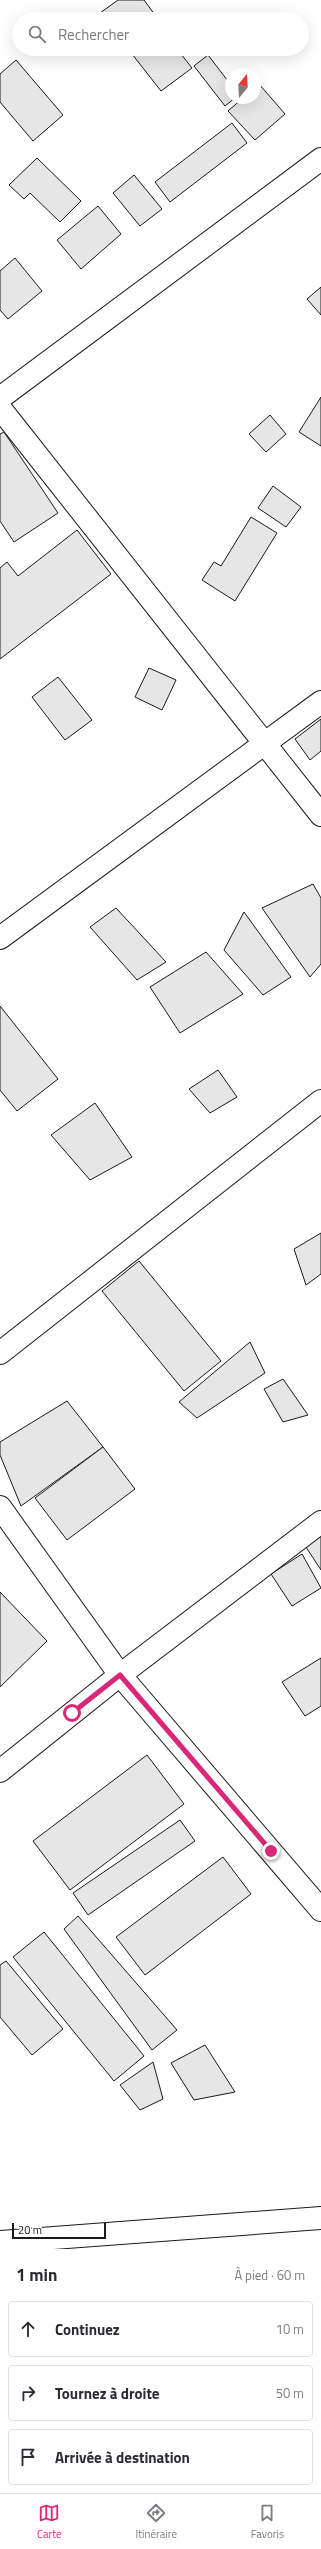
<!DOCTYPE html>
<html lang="fr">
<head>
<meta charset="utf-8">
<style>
	body { margin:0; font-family:"Titillium Web",sans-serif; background:#f7f7f7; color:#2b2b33 }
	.compass { position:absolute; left:225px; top:68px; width:36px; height:36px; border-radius:50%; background:#fff; box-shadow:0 4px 16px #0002; rotate:18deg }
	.scale { position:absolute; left:12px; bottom:10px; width:94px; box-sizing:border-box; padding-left:4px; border:2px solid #1a1a1a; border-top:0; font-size:11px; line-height:14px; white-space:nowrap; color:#1a1a1a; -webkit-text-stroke:3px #fff; paint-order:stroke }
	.stop { position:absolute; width:12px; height:12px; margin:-9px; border:3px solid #db2777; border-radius:50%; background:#fff }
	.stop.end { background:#db2777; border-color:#fff; box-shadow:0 1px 4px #0008 }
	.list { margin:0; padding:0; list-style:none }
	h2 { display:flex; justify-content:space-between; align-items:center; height:52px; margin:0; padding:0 16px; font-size:17px }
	h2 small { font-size:13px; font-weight:400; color:#7c7c81 }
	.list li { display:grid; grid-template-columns:26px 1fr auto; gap:12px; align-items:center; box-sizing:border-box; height:56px; margin:0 8px 8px; padding:0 8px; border:1px solid #e1e1e2; border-radius:4px }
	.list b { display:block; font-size:15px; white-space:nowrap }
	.list em { font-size:13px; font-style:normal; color:#7c7c81 }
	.icon { flex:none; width:22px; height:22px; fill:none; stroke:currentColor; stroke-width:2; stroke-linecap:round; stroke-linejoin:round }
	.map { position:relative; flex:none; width:321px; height:2249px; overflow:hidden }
	.search { position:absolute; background:#fff; box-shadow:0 4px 16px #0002; left:12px; right:12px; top:12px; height:44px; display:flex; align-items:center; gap:10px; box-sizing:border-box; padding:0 14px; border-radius:22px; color:#7c7c81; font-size:15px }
	.sheet { height:244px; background:#fff }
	nav { display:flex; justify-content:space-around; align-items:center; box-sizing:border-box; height:56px; border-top:1px solid #e1e1e2; background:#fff; font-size:11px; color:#7c7c81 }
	nav a { display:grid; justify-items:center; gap:2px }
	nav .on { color:#db2777 }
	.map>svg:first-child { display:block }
	.building { fill:#e6e6e6; stroke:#1a1a1a }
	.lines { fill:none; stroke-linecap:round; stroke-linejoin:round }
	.minor-casing { stroke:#1a1a1a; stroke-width:24 }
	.minor { stroke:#fff; stroke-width:22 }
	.route { stroke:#db2777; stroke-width:5 }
</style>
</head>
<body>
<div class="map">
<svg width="321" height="2249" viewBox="0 0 321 2249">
	<rect width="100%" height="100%" fill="#fff"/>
	<g class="building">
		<polygon points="118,0 144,0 158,19 104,19 100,13"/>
		<polygon points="138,49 177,49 192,68 161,91 132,54"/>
		<polygon points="208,55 231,85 231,98 235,98 225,106 194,66"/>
		<polygon points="16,60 63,115 33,141 0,102 0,74"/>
		<polygon points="259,84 285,114 255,140 228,111 243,98 255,98 255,87"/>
		<polygon points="232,123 247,143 170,202 155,182"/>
		<polygon points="37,158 81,201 60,222 30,193 24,199 9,185"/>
		<polygon points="134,175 162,209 140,226 113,193"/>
		<polygon points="98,206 121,234 81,269 57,240"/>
		<polygon points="15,258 42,291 8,319 0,310 0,271"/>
		<polygon points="321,287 321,315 307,299"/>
		<polygon points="321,397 321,446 299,432"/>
		<polygon points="270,415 286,434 266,452 249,434"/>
		<polygon points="4,432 58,513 14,542 0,521 0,434"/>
		<polygon points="273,486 301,507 286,527 258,508"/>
		<polygon points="251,517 277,533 235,601 202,580 214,562 221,566"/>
		<polygon points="77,530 111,574 0,659 0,568 7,562 18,576"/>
		<polygon points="149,668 176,680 162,710 135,697"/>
		<polygon points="58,677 92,720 65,740 32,697"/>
		<polygon points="321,719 321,751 310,760 295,739"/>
		<polygon points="313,884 321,898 321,964 310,977 262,908"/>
		<polygon points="116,908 166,962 137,980 90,927"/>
		<polygon points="244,912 291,977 263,995 224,950"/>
		<polygon points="206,952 243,994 180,1033 150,987"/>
		<polygon points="0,1006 58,1079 17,1111 0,1090"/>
		<polygon points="218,1070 237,1097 210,1113 189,1089"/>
		<polygon points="95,1103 132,1157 90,1180 51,1135"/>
		<polygon points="321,1233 321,1274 306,1285 294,1249"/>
		<polygon points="139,1261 221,1361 184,1391 102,1291"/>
		<polygon points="250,1342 265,1373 197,1418 179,1402"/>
		<polygon points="283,1379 308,1415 283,1422 264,1389"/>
		<polygon points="67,1401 103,1447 21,1506 0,1455 0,1442"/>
		<polygon points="103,1447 135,1489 67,1540 35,1498"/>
		<polygon points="321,1529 321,1570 302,1541"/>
		<polygon points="302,1554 321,1588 292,1606 271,1574"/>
		<polygon points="0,1592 47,1641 0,1687"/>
		<polygon points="321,1658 321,1706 305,1716 282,1682"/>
		<polygon points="147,1755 184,1804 70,1890 33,1841"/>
		<polygon points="180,1820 195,1841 88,1915 73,1893"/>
		<polygon points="223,1857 251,1894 145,1975 116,1937"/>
		<polygon points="78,1916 177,2030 152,2050 64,1929"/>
		<polygon points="44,1932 144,2056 114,2081 13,1957"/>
		<polygon points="6,1961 63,2029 32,2055 0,2017 0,1965"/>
		<polygon points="205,2045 235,2092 194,2100 171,2063"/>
		<polygon points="153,2062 163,2099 140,2110 120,2085"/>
	</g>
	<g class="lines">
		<defs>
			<g id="minor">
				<polyline points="0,398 321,159"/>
				<polyline points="0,408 321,815"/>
				<polyline points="0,938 321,702"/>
				<polyline points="0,1353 321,1101"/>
				<polyline points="0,1507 120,1675 321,1910"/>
				<polyline points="0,1771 120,1675 321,1522"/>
				<polyline points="0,2242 321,2218"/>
			</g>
		</defs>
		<use href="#minor" class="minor-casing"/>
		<use href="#minor" class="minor"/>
	</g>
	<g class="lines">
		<polyline class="route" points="72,1713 120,1675 271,1851"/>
	</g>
</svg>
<svg class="compass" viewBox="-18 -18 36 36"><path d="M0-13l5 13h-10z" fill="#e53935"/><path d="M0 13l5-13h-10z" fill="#7c7c81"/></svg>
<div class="scale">20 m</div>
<div class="stop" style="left:72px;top:1713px"></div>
<div class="stop end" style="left:271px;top:1851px"></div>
<div class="search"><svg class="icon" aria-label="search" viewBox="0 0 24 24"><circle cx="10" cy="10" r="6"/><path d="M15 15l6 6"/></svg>Rechercher</div>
</div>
<section class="sheet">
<h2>1 min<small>À pied · 60 m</small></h2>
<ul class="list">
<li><svg class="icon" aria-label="ahead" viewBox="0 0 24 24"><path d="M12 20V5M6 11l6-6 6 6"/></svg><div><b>Continuez</b></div><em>10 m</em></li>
<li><svg class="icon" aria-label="right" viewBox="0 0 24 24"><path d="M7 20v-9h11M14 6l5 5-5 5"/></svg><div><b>Tournez à droite</b></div><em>50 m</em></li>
<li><svg class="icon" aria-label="arrive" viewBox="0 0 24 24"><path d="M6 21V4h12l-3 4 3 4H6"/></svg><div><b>Arrivée à destination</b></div></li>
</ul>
</section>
<nav>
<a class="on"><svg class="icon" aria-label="map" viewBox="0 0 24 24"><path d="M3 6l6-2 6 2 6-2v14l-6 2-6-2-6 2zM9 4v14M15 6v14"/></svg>Carte</a>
<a><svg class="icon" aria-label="directions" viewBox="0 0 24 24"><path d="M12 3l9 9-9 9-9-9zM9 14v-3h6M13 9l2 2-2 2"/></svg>Itinéraire</a>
<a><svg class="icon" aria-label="saved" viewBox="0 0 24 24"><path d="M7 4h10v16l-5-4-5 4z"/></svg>Favoris</a>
</nav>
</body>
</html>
